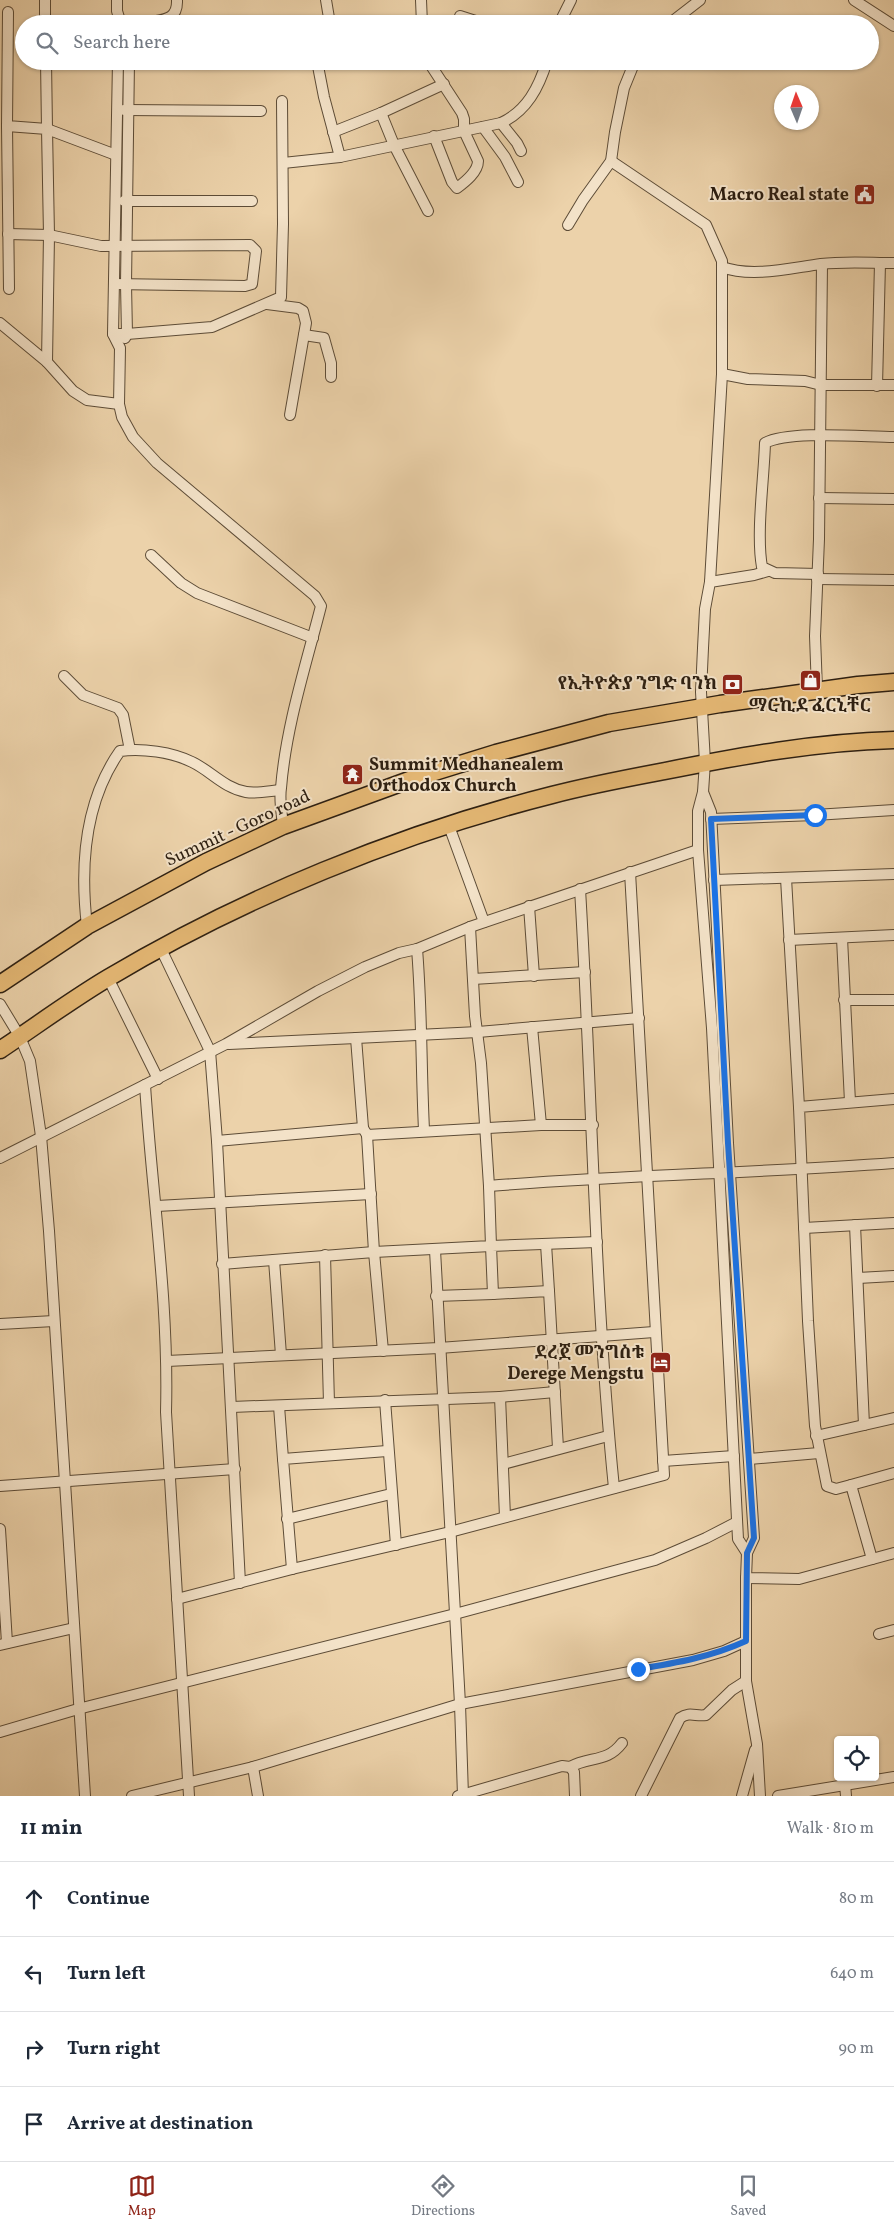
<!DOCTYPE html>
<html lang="en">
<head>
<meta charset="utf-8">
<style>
	body { margin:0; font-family:Vollkorn,"Noto Serif Ethiopic",serif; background:#f2f2f3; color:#1f2937 }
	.controls { position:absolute; right:15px; bottom:15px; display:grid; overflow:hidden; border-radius:5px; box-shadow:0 1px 4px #0004 }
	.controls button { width:45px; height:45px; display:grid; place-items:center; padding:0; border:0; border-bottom:1px solid #e0e1e3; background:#fff; color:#1f2937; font:25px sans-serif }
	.compass { position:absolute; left:774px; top:85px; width:45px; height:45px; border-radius:50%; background:#fff; box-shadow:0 1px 4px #0004; rotate:358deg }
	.stop { position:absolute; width:15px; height:15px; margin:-11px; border:4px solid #1a73e8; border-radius:50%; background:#fff }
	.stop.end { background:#1a73e8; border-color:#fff; box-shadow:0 1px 5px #0008 }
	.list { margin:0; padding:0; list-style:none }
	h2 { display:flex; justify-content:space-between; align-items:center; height:65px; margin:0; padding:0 20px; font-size:21px }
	h2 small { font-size:16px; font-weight:400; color:#747a83 }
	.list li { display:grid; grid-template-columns:32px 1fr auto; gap:15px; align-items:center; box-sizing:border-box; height:75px; padding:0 20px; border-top:1px solid #e0e1e3 }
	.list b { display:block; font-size:19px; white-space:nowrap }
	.list em { font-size:16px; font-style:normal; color:#747a83 }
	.icon { flex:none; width:28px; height:28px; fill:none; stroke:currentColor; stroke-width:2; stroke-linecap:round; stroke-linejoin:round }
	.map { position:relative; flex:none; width:894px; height:1796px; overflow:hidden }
	.search { position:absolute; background:#fff; box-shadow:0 1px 4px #0004; left:15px; right:15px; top:15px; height:55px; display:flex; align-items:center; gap:12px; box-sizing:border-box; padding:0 18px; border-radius:28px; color:#747a83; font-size:19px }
	.sheet { height:365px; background:#fff }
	nav { display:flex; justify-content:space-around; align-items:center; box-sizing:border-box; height:70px; border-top:1px solid #e0e1e3; background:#fff; font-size:14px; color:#747a83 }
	nav a { display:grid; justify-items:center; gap:2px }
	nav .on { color:#8f2418 }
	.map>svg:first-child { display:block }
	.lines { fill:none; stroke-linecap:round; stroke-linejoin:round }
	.minor-casing { stroke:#5d4c37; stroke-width:12 }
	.trunk-casing { stroke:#2d1f11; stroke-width:19 }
	.minor { stroke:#f3e2c8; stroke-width:10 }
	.trunk { stroke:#e6b975; stroke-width:16 }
	.route { stroke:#1a73e8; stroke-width:6 }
	.labels { text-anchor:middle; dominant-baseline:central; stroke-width:4; stroke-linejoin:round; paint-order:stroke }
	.poi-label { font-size:18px; font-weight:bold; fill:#2d1f11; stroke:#f3e2c8; text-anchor:end }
	.street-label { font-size:18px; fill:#2d1f11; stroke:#f3e2c8 }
</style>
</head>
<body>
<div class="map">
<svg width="894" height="1796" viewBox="0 0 894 1796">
	<rect width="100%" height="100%" fill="#ecd2aa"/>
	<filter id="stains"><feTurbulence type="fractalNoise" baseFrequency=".004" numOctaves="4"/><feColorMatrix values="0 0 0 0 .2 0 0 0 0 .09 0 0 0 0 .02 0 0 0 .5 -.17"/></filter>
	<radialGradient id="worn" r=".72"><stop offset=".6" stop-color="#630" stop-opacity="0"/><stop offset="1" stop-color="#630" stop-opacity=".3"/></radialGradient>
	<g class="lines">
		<defs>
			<g id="minor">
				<polyline points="45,0 45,24"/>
				<polyline points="117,0 117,11 121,24"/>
				<polyline points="326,0 330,24"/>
				<polyline points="421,0 422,24"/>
				<polyline points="854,0 894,26"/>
				<polyline points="8,12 7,126 47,129 49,235 47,362"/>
				<polyline points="460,16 485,24"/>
				<path d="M142,24C159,19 178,23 177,0"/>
				<polyline points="559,24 571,0"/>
				<polyline points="669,24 700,0"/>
				<polyline points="46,61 47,129 116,155"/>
				<path d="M118,61L113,334L120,348L119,404L122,417L133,437L157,463L315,596L321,606C306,665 286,726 281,788C279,800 282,814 283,826"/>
				<polyline points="317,61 324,97 340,157"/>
				<path d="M428,61L462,113L464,119V131L478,161C478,172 465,182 457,188L452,182L434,136"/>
				<polyline points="124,110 261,111"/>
				<polyline points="381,113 394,145 428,211"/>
				<polyline points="501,123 517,143 521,151"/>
				<polyline points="7,126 9,289"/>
				<polyline points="483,127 505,157 518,182"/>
				<polyline points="333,132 381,113 444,84"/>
				<path d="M611,161L706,225L722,261V267C752,278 790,268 821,264C844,261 870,263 894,263"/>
				<path d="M283,163L340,157L501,123C527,111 539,87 547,61"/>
				<polyline points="124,201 252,201"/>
				<polyline points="568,225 583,200 611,161 615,132 624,88 635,61"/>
				<polyline points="8,234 49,235 101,246 250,245 256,251 252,284 245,286 114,284"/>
				<polyline points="267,304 298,308 303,311 306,323 290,415"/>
				<polyline points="0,323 47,362 73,391 87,400 119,404"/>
				<polyline points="113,334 127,334 212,327 281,297 283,224 282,101"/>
				<polyline points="304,335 324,338 331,363 331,377"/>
				<polyline points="125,338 127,334 126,284 129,61"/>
				<polyline points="722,374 748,379 805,381 821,385 894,385"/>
				<polyline points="877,386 880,263"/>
				<polyline points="819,498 894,499"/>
				<polyline points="151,555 181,583 197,593 313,638"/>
				<path d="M818,574L775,573L762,567C756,534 764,478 765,443C790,430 864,437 894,437"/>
				<polyline points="817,579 894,580"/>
				<polyline points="710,582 722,374 722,267"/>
				<polyline points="64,676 83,695 118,708 123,715 130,750"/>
				<polyline points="817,690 815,636 819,539 822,264"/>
				<polyline points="703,792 711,812 728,1143 754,1538 747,1553 746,1578 799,1579 894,1553"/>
				<polyline points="711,819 815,815 894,810"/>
				<polyline points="449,826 484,922"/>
				<polyline points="786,878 799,1107"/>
				<polyline points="714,880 894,874"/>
				<path d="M580,889C592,1088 594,1289 614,1488"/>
				<polyline points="529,906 534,976"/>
				<path d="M87,926C80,866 84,802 120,751C142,748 172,752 192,762C211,771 224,788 246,792C257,794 269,791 280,790"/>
				<polyline points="842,938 850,1102"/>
				<polyline points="789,940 894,935"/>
				<polyline points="161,949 210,1051 217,1141 240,1583"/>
				<path d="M417,949C422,1009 421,1069 424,1130"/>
				<polyline points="108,978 158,1079"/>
				<polyline points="473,979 585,972"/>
				<polyline points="844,1000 894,1000"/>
				<polyline points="0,1004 20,1037 30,1061 41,1136 49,1231 85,1796"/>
				<polyline points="532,1027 541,1125"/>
				<polyline points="229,1044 356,1038"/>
				<path d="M145,1085C152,1194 169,1302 166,1412L189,1796"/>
				<polyline points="593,1125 541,1125 367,1135 363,1128 356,1038 478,1032 639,1018"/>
				<polyline points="367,1135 374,1252 491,1246 489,1186 481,1063 475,1016 470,927"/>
				<polyline points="217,1141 363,1128"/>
				<polyline points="0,1158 226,1044 318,991 365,967 399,953 417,949 470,927 698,850"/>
				<path d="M489,1186C624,1175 759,1173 894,1163"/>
				<polyline points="157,1206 371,1194"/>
				<polyline points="855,1225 864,1425"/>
				<polyline points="804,1228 894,1223"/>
				<polyline points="546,1244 549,1291"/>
				<polyline points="435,1250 460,1704 463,1796"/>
				<polyline points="325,1255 329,1403"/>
				<polyline points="274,1260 281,1355"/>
				<polyline points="222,1264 374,1252 383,1351"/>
				<polyline points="858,1278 894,1276"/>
				<polyline points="436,1296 493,1294"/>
				<polyline points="0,1324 54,1321"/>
				<polyline points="167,1361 439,1348 654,1332"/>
				<polyline points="500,1397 555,1392"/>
				<polyline points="385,1400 396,1545"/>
				<polyline points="279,1406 283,1459"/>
				<polyline points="232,1407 500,1397 505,1517"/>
				<polyline points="816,1436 894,1418"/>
				<polyline points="558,1448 549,1291 493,1294 491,1246 597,1242"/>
				<polyline points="749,1459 819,1453"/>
				<polyline points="663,1461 734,1456"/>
				<polyline points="503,1464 608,1436"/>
				<polyline points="851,1485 836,1489 827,1486 815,1426 808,1321 799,1107 894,1099"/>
				<polyline points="0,1486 235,1469"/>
				<polyline points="287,1519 391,1494"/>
				<polyline points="0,1529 7,1643"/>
				<polyline points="747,1553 738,1539 712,1028 698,850 698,811 703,792 705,762 701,692 703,648 705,609 710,582 754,575 768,571"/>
				<polyline points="872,1559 851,1485 894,1473"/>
				<polyline points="292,1569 283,1459 387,1451"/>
				<polyline points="177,1599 292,1569 450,1532 664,1475 630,872"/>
				<polyline points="879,1634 894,1630"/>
				<polyline points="0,1645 74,1628"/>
				<polyline points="746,1681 757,1744 760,1796"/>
				<polyline points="0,1732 78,1709 455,1614 655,1560 706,1538 737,1522"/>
				<polyline points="253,1767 258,1796"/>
				<path d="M570,1767C590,1756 607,1763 622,1743"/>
				<polyline points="845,1784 846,1796"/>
				<polyline points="132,1796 253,1767 460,1704 693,1660 724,1651 746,1641"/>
				<polyline points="458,1796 562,1766 570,1767 574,1772 575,1796"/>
				<path d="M641,1796L680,1718C690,1711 696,1717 706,1715L732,1690L746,1681V1578"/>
				<polyline points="742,1796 755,1750"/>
				<polyline points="778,1796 894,1777"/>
			</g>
			<g id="trunk">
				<polyline points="0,984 87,926 206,862 283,826 412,779 496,753 609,723 720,704 858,685 894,682"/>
				<path d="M0,1050C36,1026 71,1000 108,978C242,898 401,833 552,795C590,785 628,778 665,771C740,756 817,742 894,740"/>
			</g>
		</defs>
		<use href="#minor" class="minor-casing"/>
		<use href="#trunk" class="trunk-casing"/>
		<use href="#minor" class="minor"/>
		<use href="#trunk" class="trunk"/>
	</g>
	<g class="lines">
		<path class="route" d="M638,1669C676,1663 711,1657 746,1641L747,1553L754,1538L728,1143L711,819L815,815"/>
	</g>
	<defs>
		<symbol id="civic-square" viewBox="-11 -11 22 22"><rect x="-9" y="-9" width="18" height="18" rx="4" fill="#8f2418" stroke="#f3e2c8"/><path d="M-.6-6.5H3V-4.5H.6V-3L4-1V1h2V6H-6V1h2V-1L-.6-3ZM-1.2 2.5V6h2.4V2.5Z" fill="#fff"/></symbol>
		<symbol id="shop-square" viewBox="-11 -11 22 22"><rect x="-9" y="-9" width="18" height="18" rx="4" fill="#8f2418" stroke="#f3e2c8"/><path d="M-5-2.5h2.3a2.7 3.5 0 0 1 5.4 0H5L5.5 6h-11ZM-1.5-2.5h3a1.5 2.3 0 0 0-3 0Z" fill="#fff"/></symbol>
		<symbol id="bank-square" viewBox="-11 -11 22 22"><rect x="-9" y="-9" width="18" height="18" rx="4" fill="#8f2418" stroke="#f3e2c8"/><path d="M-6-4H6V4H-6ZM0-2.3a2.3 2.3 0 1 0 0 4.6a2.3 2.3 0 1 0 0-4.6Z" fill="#fff"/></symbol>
		<symbol id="temple-square" viewBox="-11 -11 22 22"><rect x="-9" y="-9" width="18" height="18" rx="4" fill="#8f2418" stroke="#f3e2c8"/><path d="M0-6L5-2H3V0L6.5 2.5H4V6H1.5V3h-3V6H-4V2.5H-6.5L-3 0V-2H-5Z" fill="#fff"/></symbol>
		<symbol id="hotel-square" viewBox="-11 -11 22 22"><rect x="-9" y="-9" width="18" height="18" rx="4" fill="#8f2418" stroke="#f3e2c8"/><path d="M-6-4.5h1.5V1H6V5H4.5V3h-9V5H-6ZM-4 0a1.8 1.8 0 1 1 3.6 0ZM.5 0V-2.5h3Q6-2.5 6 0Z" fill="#fff"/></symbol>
	</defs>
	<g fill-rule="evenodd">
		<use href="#civic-square" x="852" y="182" width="25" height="25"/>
		<use href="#shop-square" x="798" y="668" width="25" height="25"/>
		<use href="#bank-square" x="720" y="672" width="25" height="25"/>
		<use href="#temple-square" x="340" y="762" width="25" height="25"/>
		<use href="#hotel-square" x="648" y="1350" width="25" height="25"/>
	</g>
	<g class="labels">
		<g class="poi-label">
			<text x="849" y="195">Macro Real state</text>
			<text x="717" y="684">የኢትዮጵያ ንግድ ባንክ</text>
			<text x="810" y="706" text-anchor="middle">ማርኪደ ፈርኒቸር</text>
			<text x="369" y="765" text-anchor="start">Summit Medhanealem<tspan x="369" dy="21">Orthodox Church</tspan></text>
			<text x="644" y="1353">ደረጀ መንግስቱ<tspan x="644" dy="21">Derege Mengstu</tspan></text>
		</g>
		<g class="street-label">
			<text transform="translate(238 829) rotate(-25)">Summit - Goro road</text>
		</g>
	</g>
	<rect width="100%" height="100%" filter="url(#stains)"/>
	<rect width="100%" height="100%" fill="url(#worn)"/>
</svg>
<div class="controls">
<button><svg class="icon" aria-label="locate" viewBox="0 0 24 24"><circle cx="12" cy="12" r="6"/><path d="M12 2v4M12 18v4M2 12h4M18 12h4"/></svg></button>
</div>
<svg class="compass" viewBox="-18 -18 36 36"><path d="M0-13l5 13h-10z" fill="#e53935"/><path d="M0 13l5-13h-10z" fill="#747a83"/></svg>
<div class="stop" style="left:815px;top:815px"></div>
<div class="stop end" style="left:638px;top:1669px"></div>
<div class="search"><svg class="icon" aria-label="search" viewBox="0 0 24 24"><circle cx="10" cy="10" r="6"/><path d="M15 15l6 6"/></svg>Search here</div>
</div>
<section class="sheet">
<h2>11 min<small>Walk · 810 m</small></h2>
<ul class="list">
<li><svg class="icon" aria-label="ahead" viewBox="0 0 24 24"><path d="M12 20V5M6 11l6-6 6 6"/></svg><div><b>Continue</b></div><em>80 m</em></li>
<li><svg class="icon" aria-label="left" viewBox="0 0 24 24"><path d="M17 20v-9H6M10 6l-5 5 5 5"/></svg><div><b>Turn left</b></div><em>640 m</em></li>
<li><svg class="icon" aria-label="right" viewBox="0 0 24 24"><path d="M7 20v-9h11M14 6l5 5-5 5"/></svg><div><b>Turn right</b></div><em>90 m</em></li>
<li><svg class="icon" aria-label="arrive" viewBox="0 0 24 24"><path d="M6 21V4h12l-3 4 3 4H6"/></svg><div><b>Arrive at destination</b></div></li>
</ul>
</section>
<nav>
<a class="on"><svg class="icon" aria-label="map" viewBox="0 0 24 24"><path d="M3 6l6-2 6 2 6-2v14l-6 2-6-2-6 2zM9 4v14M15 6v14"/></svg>Map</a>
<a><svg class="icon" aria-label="directions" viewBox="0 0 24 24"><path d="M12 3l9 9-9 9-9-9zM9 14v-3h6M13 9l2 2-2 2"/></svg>Directions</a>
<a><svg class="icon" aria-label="saved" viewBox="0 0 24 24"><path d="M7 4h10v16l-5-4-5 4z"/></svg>Saved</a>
</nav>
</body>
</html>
